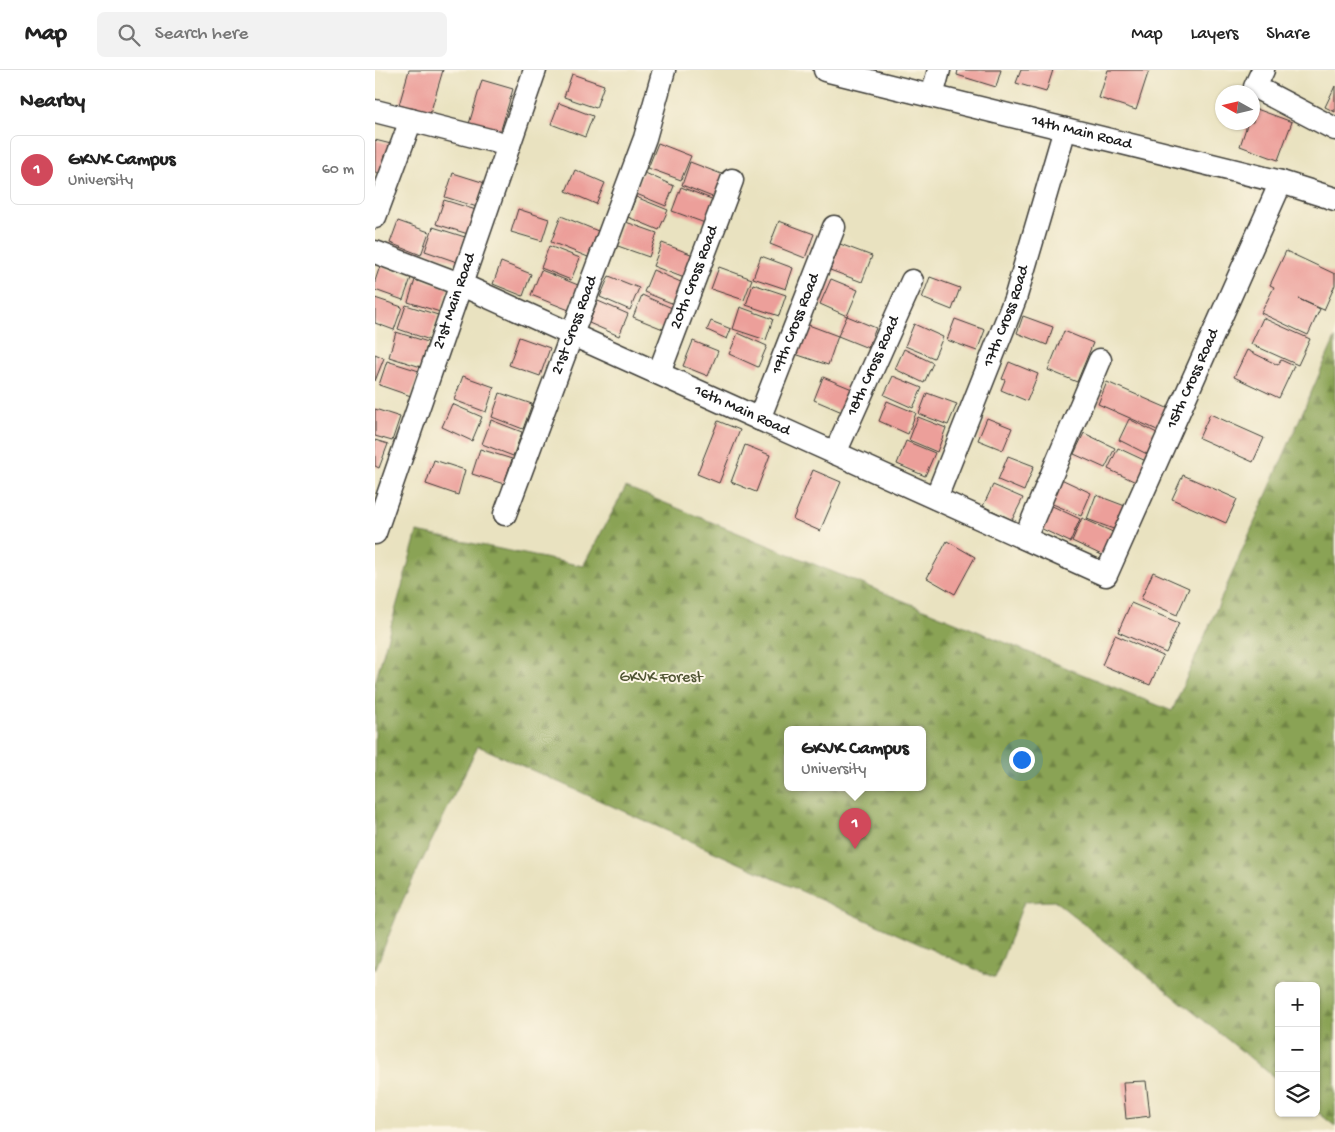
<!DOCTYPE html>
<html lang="en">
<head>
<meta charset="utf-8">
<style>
	body { margin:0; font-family:"Gochi Hand",sans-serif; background:#f2f2f2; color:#222 }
	.controls { position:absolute; right:15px; bottom:15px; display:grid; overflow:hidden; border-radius:8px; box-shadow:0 1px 4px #0004 }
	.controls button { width:45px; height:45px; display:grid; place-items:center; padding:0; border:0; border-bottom:1px solid #e0e0e0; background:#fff; color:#222; font:25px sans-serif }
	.compass { position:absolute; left:840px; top:15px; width:45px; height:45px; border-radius:50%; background:#fff; box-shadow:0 1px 4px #0004; rotate:278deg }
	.you { position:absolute; left:646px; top:689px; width:18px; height:18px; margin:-12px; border:4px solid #fff; border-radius:50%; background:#1a73e8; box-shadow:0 0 0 8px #1a73e833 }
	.badge { display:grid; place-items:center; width:32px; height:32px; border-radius:50%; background:#d1495b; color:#fff; font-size:16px; font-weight:700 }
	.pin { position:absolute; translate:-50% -41px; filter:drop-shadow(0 1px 2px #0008) }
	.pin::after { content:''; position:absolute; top:26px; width:18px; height:15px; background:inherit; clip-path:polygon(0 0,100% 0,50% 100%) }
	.popup { position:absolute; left:409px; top:656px; width:142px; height:65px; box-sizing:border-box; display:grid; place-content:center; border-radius:8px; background:#fff; filter:drop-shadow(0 1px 4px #0005); font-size:16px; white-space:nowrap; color:#767676 }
	.popup b { font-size:19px; color:#222 }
	.popup::after { content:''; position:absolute; left:50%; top:100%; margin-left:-10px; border:10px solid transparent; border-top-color:#fff }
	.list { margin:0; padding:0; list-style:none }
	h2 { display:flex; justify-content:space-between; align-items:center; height:65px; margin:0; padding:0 20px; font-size:21px }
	h2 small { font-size:16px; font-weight:400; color:#767676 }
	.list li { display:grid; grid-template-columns:32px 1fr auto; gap:15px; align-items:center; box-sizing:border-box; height:70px; margin:0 10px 10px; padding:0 10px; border:1px solid #e0e0e0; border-radius:8px }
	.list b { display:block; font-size:19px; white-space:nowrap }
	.list p { margin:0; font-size:16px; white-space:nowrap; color:#767676 }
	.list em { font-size:16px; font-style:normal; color:#767676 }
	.icon { flex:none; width:28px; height:28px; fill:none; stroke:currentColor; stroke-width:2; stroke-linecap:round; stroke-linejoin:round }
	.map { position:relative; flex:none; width:960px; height:1062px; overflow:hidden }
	header { display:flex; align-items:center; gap:30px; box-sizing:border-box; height:70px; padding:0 25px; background:#fff; border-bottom:1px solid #e0e0e0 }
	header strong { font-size:24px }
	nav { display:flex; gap:28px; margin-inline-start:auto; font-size:18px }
	.search { width:350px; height:45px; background:#f2f2f2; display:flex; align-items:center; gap:12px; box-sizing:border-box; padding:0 18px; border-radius:8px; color:#767676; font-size:19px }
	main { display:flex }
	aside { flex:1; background:#fff }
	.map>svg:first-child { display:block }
	.forest { fill:url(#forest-firs); stroke:#536038; fill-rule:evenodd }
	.building { fill:#ec9f9a }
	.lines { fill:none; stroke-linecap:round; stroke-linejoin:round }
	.street-casing { stroke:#3b3a35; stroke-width:25 }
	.street { stroke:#fff; stroke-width:22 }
	.labels { text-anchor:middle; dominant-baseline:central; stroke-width:4; stroke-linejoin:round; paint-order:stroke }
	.street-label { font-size:16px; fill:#1c1c1c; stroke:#fcf5e5 }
	.park-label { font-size:16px; fill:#4f5433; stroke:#fcf5e5 }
</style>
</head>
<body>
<header>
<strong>Map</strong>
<div class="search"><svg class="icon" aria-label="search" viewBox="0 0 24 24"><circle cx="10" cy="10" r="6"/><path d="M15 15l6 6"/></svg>Search here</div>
<nav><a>Map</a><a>Layers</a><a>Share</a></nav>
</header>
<main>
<aside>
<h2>Nearby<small></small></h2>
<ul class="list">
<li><span class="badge">1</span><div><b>GKVK Campus</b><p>University</p></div><em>60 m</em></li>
</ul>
</aside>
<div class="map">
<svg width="960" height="1062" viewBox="0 0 960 1062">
	<defs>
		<pattern id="forest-firs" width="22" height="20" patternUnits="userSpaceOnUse" patternTransform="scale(1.25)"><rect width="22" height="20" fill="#8aa354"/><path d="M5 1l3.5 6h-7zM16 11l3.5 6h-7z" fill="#708445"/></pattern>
	</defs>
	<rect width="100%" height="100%" fill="#fcf5e5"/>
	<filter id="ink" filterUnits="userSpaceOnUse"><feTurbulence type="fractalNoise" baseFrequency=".02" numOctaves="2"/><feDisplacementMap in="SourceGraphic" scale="10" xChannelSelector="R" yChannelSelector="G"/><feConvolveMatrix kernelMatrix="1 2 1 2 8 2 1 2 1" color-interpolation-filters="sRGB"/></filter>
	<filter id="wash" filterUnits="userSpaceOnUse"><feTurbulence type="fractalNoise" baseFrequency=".0096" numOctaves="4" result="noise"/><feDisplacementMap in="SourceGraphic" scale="20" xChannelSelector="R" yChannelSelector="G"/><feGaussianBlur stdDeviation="1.12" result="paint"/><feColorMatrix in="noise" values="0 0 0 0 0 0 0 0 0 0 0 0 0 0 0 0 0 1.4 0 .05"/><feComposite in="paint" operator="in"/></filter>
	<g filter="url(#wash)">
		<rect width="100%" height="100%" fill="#e9e2c0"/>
		<path class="forest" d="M960,268V1056L941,1041V916H904V1011L680,831L649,832L620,908L103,676L28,830L0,900V613L42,462L208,496L251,417L797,641ZM412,660H548V718H412Z"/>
		<g id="blocks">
			<g class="building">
				<polygon points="34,0 68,0 55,44 24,35"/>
				<polygon points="583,0 626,0 621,17 582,5"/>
				<polygon points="646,0 678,0 671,22 641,13"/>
				<polygon points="733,0 774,0 761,40 724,28"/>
				<polygon points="197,4 229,15 221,38 189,27"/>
				<polygon points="107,10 138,19 125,63 94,54"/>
				<polygon points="960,16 960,42 950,37"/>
				<polygon points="184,33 218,46 210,67 176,54"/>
				<polygon points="879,38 917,52 903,90 865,76 873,52 878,52"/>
				<polygon points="0,70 20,75 11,105 0,102"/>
				<polygon points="283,73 316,86 306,110 273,98"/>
				<polygon points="315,92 349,105 340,128 307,115"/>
				<polygon points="200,100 230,113 221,134 191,121"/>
				<polygon points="268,102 299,116 291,136 259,123"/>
				<polygon points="78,103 110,113 102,137 70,127"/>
				<polygon points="306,117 339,130 330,153 297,141"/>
				<polygon points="261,127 293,140 284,160 253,147"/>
				<polygon points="69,130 101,140 93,164 61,154"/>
				<polygon points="143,139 174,149 167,171 136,162"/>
				<polygon points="186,146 223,161 213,187 176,172"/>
				<polygon points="23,151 54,162 46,185 15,173"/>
				<polygon points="248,151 282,163 274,187 240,175"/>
				<polygon points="404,151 439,164 430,188 395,174"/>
				<polygon points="58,157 90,167 82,192 50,181"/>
				<polygon points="287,173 321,186 312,209 278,196"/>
				<polygon points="465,174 497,186 487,212 455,200"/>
				<polygon points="174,176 205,188 196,210 166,198"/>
				<polygon points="911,181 960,204 960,215 949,240 924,229 945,239 933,265 886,243 899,217 895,215"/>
				<polygon points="386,186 418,198 411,219 378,208"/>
				<polygon points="126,192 156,204 148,226 118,214"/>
				<polygon points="5,196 36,208 28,230 0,220 0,211"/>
				<polygon points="344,197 377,209 369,230 336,219"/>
				<polygon points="166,200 203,215 194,240 156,225"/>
				<polygon points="278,200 308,213 299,234 269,222"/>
				<polygon points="234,206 264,218 255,240 225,227"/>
				<polygon points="41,207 73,218 65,242 33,232"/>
				<polygon points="555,207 585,218 577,240 547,228"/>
				<polygon points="456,209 483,220 472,246 445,234"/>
				<polygon points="378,214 411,225 404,246 371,235"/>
				<polygon points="267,225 297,238 288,259 258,247"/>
				<polygon points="0,228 27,237 19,260 0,253"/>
				<polygon points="223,231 253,244 244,266 214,253"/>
				<polygon points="31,235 63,245 55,270 23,259"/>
				<polygon points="365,237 398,249 391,270 358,259"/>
				<polygon points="472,246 501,258 493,278 463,266"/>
				<polygon points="648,246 678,257 672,275 642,263"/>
				<polygon points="888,248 935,269 923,295 876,274"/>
				<polygon points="580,249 610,260 602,281 572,270"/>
				<polygon points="336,251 356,259 352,269 332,260"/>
				<polygon points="431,254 463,266 453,295 420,284"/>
				<polygon points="539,254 568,267 559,288 530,276"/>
				<polygon points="689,261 718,273 702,312 673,300"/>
				<polygon points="21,262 53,272 46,297 14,287"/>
				<polygon points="363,263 392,276 383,297 354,284"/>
				<polygon points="144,267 175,278 165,306 134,295"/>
				<polygon points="318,271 343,281 333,306 308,296"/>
				<polygon points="529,279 558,293 549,313 520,299"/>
				<polygon points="872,280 903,295 906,290 919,296 904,328 859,307"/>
				<polygon points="0,284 9,288 0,311"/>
				<polygon points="12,291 44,301 36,326 4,315"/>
				<polygon points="634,292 663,304 652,331 626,320 630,310 627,309"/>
				<polygon points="88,306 119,317 111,342 79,330"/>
				<polygon points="518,306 547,318 538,338 509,325"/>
				<polygon points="448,307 477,319 467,342 439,330"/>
				<polygon points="732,312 799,341 789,363 723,334"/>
				<polygon points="125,323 157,334 148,359 117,347"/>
				<polygon points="552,323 582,334 573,355 544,344"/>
				<polygon points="512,331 541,343 533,364 504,351"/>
				<polygon points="77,334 107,347 97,371 67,357"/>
				<polygon points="0,339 25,347 17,371 0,366"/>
				<polygon points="835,344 889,368 878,392 824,368"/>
				<polygon points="543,347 571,358 562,382 534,370"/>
				<polygon points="612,348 637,358 628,380 603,370"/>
				<polygon points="754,349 784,364 774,385 744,370"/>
				<polygon points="116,350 147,362 138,386 107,374"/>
				<polygon points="343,351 365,360 344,413 322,404"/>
				<polygon points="709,363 740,378 730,398 699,384"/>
				<polygon points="0,370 13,374 4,398 0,396"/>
				<polygon points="531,371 560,383 550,406 522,394"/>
				<polygon points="370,375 395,385 381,422 356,412"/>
				<polygon points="743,378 773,392 763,413 733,399"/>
				<polygon points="105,379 137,389 129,414 97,404"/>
				<polygon points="633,386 659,396 649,421 623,410"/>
				<polygon points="59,390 90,400 83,425 51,414"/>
				<polygon points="438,400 466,412 445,461 418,449"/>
				<polygon points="808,405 862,429 851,453 797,429"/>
				<polygon points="684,408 716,423 706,446 673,432"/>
				<polygon points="618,415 648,428 637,450 608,436"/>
				<polygon points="721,425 750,436 741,460 712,449"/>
				<polygon points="673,434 705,449 695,472 663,457"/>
				<polygon points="707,448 740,463 729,486 697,471"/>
				<polygon points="572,471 600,487 580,524 552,508"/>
				<polygon points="778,502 814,518 802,545 766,529"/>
				<polygon points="756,533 804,553 791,583 743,562"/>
				<polygon points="740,565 788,586 775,615 727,595"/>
				<polygon points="771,1011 775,1046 751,1049 748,1012"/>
			</g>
		</g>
	</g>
	<g filter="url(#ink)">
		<use href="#blocks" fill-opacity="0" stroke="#3b3a35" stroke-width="1"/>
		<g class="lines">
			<defs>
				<g id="street">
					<path id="s1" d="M450,0L906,112L960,129"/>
					<polyline points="888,0 880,17 960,59"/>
					<polyline points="557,26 564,0"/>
					<polyline points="0,41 134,75"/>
					<polyline points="0,147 36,50"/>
					<path id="s2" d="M0,182L87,215L731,505L906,112"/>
					<path id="s3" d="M284,303L357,110"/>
					<path id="s4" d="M384,349L459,157"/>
					<path id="s5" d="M460,383L537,211"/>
					<path id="s6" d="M561,428L640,229L690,59"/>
					<path id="s7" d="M130,444L270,68L289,0"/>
					<path id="s8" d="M0,463L160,0"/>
					<polyline points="650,468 725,290"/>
				</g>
			</defs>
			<use href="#street" class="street-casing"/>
			<use href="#street" class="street"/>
		</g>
	</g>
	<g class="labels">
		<g class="street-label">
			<text stroke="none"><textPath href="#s1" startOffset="264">14th Main Road</textPath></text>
			<text stroke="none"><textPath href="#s3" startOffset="102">20th Cross Road</textPath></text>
			<text stroke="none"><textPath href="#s8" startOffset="245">21st Main Road</textPath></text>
			<text stroke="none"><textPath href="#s6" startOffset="195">17th Cross Road</textPath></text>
			<text stroke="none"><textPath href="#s4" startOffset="102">19th Cross Road</textPath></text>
			<text stroke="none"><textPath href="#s7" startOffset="201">21st Cross Road</textPath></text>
			<text stroke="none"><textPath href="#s5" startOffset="95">18th Cross Road</textPath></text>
			<text stroke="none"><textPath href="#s2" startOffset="1014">15th Cross Road</textPath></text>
			<text stroke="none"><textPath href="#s2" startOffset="400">16th Main Road</textPath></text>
		</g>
		<g class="park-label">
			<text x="286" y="608">GKVK Forest</text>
		</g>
	</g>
</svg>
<div class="controls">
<button>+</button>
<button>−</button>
<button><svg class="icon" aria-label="layers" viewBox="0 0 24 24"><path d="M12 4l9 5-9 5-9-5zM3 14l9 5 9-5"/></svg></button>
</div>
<svg class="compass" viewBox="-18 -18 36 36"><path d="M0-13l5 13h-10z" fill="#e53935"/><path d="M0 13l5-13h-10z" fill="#767676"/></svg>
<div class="you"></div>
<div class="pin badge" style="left:480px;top:779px">1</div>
<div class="popup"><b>GKVK Campus</b>University</div>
</div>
</main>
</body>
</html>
